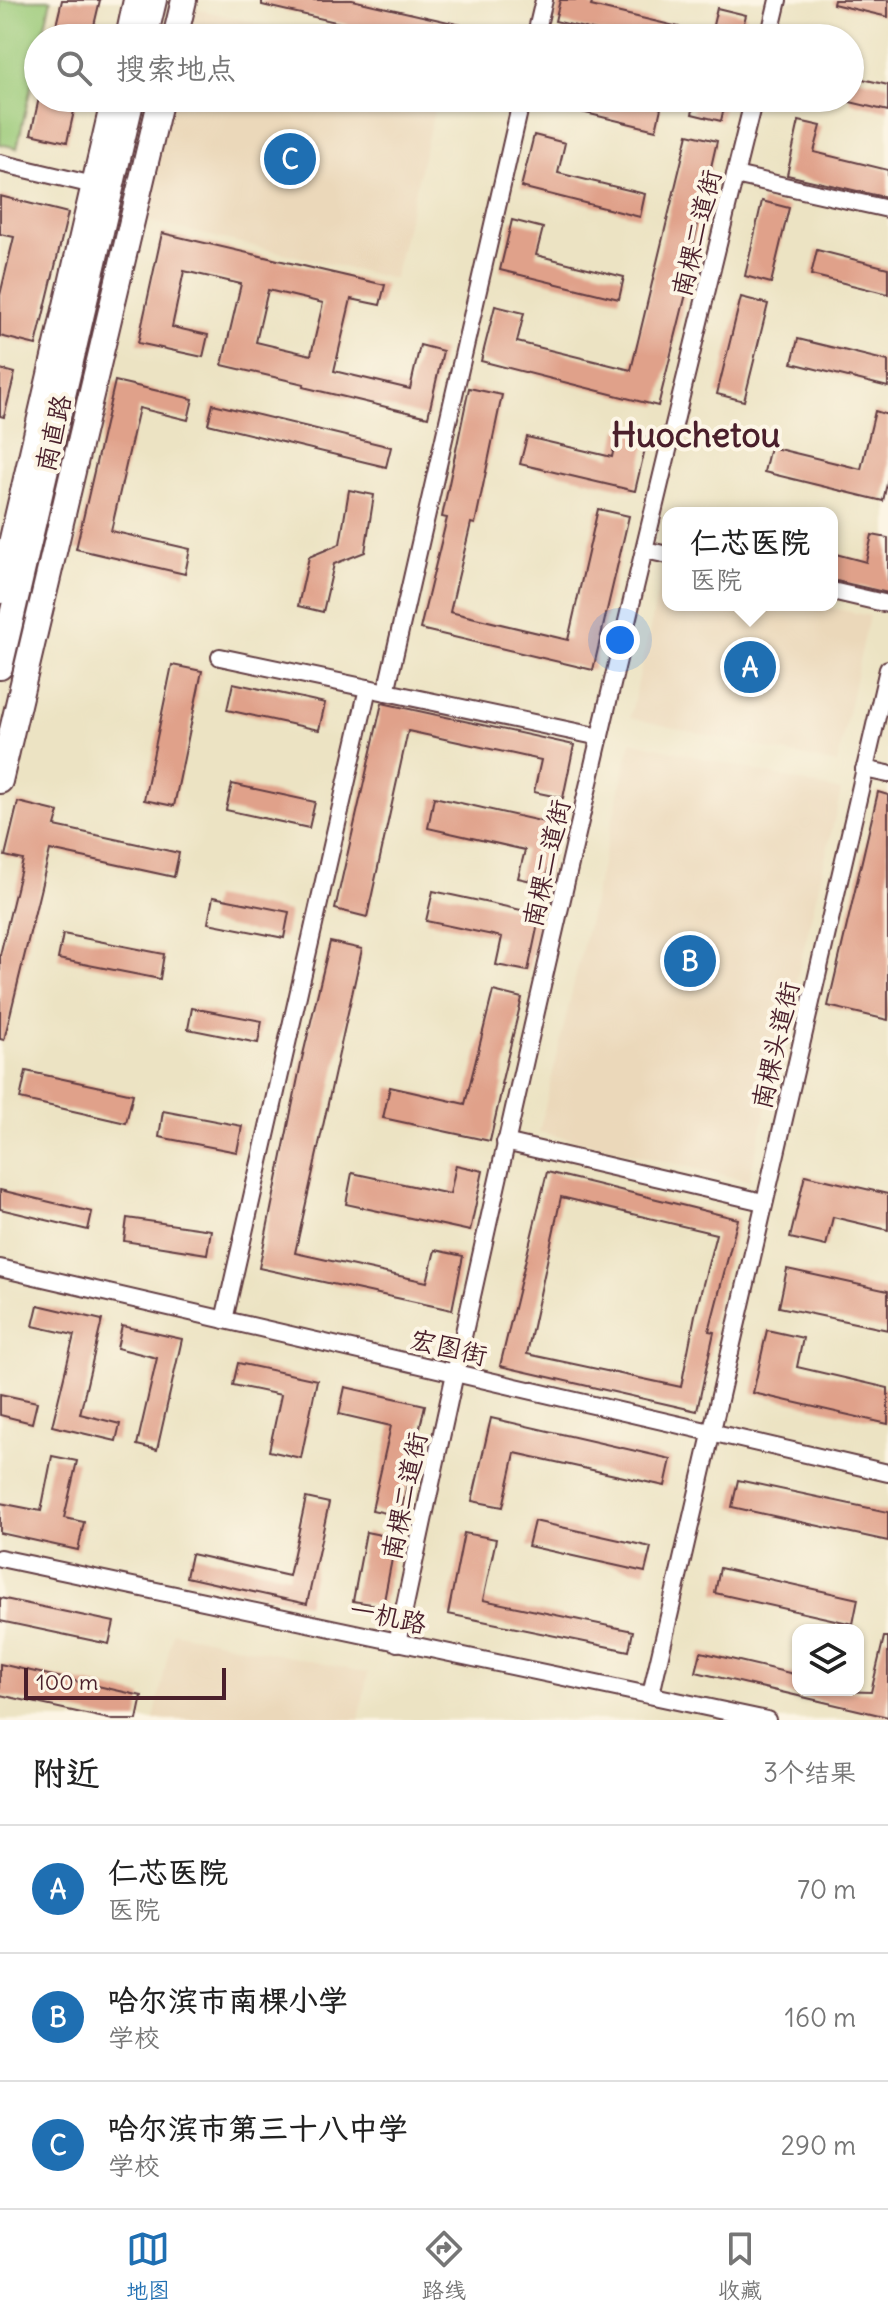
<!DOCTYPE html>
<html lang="zh">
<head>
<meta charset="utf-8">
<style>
	body { margin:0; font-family:Delius,"LXGW WenKai TC",sans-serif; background:#f6f6f6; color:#222 }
	.controls { position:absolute; right:24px; bottom:24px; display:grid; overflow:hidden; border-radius:16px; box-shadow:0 2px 6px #0004 }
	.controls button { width:72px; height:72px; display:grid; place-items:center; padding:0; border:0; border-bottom:2px solid #e0e0e0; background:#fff; color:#222; font:40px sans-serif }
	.scale { position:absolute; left:24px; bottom:20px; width:202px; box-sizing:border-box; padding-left:8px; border:4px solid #4a1f2b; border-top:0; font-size:22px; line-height:28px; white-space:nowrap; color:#4a1f2b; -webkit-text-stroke:6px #fcf5e5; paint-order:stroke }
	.you { position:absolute; left:620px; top:640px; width:28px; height:28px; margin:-20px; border:6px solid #fff; border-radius:50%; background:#1a73e8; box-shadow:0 0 0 12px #1a73e833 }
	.badge { display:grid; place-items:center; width:52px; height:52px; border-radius:50%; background:#1f6fb2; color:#fff; font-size:26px; font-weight:700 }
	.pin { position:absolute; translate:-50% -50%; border:4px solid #fff; box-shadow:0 2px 8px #0006 }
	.popup { position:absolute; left:662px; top:507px; width:176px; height:104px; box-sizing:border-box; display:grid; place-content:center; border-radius:16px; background:#fff; filter:drop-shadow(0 2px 6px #0005); font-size:26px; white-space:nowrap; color:#767676 }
	.popup b { font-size:30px; color:#222 }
	.popup::after { content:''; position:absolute; left:50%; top:100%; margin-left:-16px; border:16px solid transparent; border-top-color:#fff }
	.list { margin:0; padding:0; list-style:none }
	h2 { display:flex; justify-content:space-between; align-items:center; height:104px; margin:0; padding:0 32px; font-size:34px }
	h2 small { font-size:26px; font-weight:400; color:#767676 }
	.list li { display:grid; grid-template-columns:52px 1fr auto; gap:24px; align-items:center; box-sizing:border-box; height:128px; padding:0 32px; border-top:2px solid #e0e0e0 }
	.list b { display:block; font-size:30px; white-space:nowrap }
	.list p { margin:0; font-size:26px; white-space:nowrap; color:#767676 }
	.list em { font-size:26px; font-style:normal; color:#767676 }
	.icon { flex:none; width:44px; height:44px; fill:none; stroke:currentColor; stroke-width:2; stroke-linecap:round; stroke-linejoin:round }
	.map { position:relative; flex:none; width:888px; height:1720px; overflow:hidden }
	.search { position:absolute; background:#fff; box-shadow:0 2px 6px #0004; left:24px; right:24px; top:24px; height:88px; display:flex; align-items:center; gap:20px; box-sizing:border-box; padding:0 28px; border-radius:44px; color:#767676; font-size:30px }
	.sheet { height:488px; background:#fff }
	nav { display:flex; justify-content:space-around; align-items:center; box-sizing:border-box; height:112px; border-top:2px solid #e0e0e0; background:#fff; font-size:22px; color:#767676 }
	nav a { display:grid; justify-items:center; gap:4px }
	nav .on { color:#1f6fb2 }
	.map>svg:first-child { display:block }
	.built { fill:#ebd8ba }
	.green { fill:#9bca79; stroke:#727452; stroke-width:2 }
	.building { fill:#e0a18a; fill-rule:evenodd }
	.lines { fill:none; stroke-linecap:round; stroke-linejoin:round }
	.minor-casing { stroke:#623c42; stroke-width:20 }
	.highway-casing { stroke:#623c42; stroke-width:28 }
	.minor { stroke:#fff; stroke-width:16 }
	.highway { stroke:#fff; stroke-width:24 }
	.labels { text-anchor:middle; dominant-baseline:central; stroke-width:8; stroke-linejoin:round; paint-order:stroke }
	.street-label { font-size:26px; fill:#4a1f2b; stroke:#fcf5e5 }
	.district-label { font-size:34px; font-weight:bold; fill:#4a1f2b; stroke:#fcf5e5 }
</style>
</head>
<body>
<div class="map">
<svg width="888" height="1720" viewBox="0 0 888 1720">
	<rect width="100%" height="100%" fill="#fcf5e5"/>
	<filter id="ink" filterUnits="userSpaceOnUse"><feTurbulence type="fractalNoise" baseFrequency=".0125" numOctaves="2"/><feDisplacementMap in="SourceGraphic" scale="16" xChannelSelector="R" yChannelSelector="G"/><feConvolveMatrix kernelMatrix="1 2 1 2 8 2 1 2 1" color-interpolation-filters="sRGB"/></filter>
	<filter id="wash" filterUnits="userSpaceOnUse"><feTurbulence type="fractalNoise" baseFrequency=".006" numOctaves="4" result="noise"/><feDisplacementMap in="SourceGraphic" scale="32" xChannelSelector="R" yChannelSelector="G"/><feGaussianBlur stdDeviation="1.8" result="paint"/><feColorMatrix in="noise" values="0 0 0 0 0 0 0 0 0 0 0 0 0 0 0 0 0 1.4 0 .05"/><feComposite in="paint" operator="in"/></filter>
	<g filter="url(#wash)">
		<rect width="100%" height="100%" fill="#ece3c3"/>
		<g class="built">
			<polygon points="192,8 319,38 185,38"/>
			<polygon points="171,98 437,98 394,279 143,220"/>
			<polygon points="663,570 668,572 668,605 819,605 869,616 837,764 630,718"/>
			<polygon points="631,741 841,791 749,1181 539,1132"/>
			<polygon points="173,1632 368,1673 359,1720 154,1720"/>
		</g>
		<polygon class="green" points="0,0 51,0 42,38 38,38 38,56 17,148 0,144"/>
		<g id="blocks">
			<g class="building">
				<polygon points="62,0 100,0 91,38 53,38"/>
				<polygon points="262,0 352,0 501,34 500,38 405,38 262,5"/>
				<polygon points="560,0 593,0 591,6 679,27 676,38 626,38 555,21"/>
				<polygon points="834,0 888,0 888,17 833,4"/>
				<polygon points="717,8 746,15 740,38 710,38"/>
				<polygon points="850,76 888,85 888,111 850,102"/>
				<polygon points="39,98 77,98 67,142 31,134"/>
				<polygon points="540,98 620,98 661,108 656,130 540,102"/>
				<polygon points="696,98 726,98 721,121 692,114"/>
				<polygon points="799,121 821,126 814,152 888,170 888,198 787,175"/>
				<polygon points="688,134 717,141 682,293 686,294 658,406 481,361 495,306 524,313 517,342 631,370"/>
				<polygon points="534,135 565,143 558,173 645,194 640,217 521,187"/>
				<polygon points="0,196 68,213 36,345 0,336 0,295 14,237 0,234"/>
				<polygon points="762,201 789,208 771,283 745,276"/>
				<polygon points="512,220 543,228 536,255 624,277 619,299 500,270"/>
				<path d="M162,233L385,285L380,305L351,299L334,371L410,389L420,345L443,351L428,417L303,387L304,384L222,365L241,284L184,271L172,327L208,335L203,357L138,343ZM268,290L323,303L311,355L256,342Z"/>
				<polygon points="817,250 888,268 888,294 811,275"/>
				<polygon points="741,297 768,304 744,401 717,394"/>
				<polygon points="798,339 888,361 888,387 792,363"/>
				<polygon points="0,369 15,373 4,417 0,416"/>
				<polygon points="115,381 193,399 188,420 139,408 111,531 190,549 185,574 76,549"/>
				<polygon points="469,388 502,395 475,524 471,523 450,612 568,640 598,509 629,516 593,670 420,629 447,518 442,517"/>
				<polygon points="213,404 391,447 386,467 208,424"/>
				<polygon points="875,411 888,415 888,479 883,501 764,472 770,447 861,469"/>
				<polygon points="618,429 648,436 635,491 520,464 527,437 612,457"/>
				<polygon points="349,490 374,495 365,552 334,564 323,612 298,606 309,557 340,544"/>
				<polygon points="872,535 888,538 888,593 832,580 832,553 866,562"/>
				<polygon points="172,665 202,671 174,806 144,800"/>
				<polygon points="233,683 325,703 319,730 227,710"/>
				<polygon points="382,703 574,745 563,798 534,792 541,760 408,731 367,917 335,909"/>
				<polygon points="232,784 315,802 309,828 226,810"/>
				<polygon points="878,792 888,795 888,1020 828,1006"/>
				<polygon points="434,797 558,825 545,884 518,878 525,850 428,828"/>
				<polygon points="18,802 59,812 55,826 179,853 174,877 50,850 4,1040 0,1039 0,955 23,860 5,856"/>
				<polygon points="433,891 540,914 528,971 496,965 502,937 426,921"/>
				<polygon points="213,897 289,912 284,938 208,923"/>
				<polygon points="63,934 164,954 160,979 58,959"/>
				<polygon points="330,942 362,949 295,1253 427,1282 435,1250 463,1256 452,1310 259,1268 301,1063"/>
				<polygon points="493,991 522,998 501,1084 503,1084 490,1141 383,1118 390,1087 465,1104"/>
				<polygon points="192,1008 262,1021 258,1043 188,1029"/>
				<polygon points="26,1071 133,1094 126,1123 20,1099"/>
				<polygon points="163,1111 242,1126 237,1152 159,1137"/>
				<polygon points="456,1165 483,1171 470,1231 346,1204 352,1173 450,1194"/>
				<path d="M547,1172L738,1219L709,1331L714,1332L697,1411L500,1366ZM561,1197L716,1234L695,1315L681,1387L527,1354Z"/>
				<polygon points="805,1175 888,1194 888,1230 833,1217 826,1246 790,1238"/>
				<polygon points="0,1190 92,1212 88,1230 0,1209"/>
				<polygon points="127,1218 211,1230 207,1254 124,1241"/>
				<polygon points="787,1269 888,1291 888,1330 779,1307"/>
				<polygon points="38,1305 102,1320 80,1414 120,1424 116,1441 52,1426 74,1335 33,1326"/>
				<polygon points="122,1326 182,1339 157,1450 137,1445 157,1358 117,1348"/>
				<polygon points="767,1330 803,1338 797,1367 888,1388 888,1424 753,1393"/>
				<polygon points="238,1363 317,1380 301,1458 269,1451 281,1395 233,1385"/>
				<polygon points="345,1387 425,1405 400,1516 372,1510 391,1426 339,1414"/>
				<polygon points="0,1394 37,1402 32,1423 0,1415"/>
				<polygon points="491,1418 671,1459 665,1486 515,1453 503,1507 472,1501"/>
				<polygon points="52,1456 77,1461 64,1518 84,1522 78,1550 0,1533 0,1503 41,1511"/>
				<polygon points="738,1480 888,1512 888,1541 732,1507"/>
				<polygon points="306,1498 329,1503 307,1604 186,1577 191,1554 289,1576"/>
				<polygon points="534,1521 651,1547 645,1572 528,1546"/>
				<polygon points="366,1532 396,1538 383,1606 353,1601"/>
				<polygon points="464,1533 496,1539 483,1600 633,1631 629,1651 448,1614"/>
				<polygon points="720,1568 858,1599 853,1624 715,1593"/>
				<polygon points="0,1598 114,1622 109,1644 0,1621"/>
				<polygon points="884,1637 888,1637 888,1717 696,1672 701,1652 798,1675 798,1690 871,1692"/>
				<polygon points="0,1664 142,1696 137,1720 113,1720 0,1695"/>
			</g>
		</g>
	</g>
	<g filter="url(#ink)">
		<use href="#blocks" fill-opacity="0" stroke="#623c42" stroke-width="2"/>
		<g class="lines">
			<defs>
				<g id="minor">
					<polyline points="535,38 544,0"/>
					<polyline points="769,38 778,0"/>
					<polyline points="0,163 85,183"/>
					<polyline points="735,175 888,209"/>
					<polyline points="645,550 668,555"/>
					<polyline points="832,591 888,604"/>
					<polyline points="220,657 600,737"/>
					<polyline points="386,692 522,98"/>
					<polyline points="864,769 888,774"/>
					<polyline points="505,1142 763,1202"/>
					<polyline points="0,1268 888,1473"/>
					<polyline points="224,1320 368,688"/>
					<polyline points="0,1558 767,1720"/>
					<path d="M397,1643C506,1126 627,611 754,98"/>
					<polyline points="651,1694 888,669"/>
				</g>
				<g id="highway">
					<polyline points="128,38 136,0"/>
					<polyline points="145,38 154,0"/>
					<polyline points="175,38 184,0"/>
					<polyline points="0,591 114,98"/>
					<polyline points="0,667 132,98"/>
					<polyline points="0,781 161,98"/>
				</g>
			</defs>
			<use href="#minor" class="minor-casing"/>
			<use href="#highway" class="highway-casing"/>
			<use href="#minor" class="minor"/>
			<use href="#highway" class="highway"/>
		</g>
	</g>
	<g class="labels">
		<g class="street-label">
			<text transform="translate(696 233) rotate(-76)">南棵二道街</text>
			<text transform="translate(53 433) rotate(-77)">南直路</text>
			<text transform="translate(546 863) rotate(-77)">南棵二道街</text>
			<text transform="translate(775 1045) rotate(-77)">南棵头道街</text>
			<text transform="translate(449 1347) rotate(13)">宏图街</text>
			<text transform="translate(404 1496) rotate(-78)">南棵二道街</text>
			<text transform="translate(388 1616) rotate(12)">一机路</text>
		</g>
		<g class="district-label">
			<text x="696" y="434">Huochetou</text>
		</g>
	</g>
</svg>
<div class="controls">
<button><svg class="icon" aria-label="layers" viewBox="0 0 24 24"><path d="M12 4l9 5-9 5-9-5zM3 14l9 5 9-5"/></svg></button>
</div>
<div class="scale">100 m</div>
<div class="you"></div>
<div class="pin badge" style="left:750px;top:667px">A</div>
<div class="popup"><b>仁芯医院</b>医院</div>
<div class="pin badge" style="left:690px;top:961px">B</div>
<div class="pin badge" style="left:290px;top:159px">C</div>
<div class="search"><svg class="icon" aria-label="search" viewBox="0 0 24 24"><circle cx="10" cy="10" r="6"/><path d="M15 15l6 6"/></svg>搜索地点</div>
</div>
<section class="sheet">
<h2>附近<small>3个结果</small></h2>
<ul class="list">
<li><span class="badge">A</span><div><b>仁芯医院</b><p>医院</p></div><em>70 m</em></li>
<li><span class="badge">B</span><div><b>哈尔滨市南棵小学</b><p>学校</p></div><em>160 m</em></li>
<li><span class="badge">C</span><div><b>哈尔滨市第三十八中学</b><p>学校</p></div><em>290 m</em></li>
</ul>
</section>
<nav>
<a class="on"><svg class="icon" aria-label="map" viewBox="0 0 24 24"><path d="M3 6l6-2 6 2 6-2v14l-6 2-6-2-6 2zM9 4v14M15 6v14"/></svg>地图</a>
<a><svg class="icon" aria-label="directions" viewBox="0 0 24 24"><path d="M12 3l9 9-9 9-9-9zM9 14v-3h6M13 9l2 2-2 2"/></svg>路线</a>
<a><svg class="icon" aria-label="saved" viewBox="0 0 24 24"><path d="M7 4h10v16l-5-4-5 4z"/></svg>收藏</a>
</nav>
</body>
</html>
